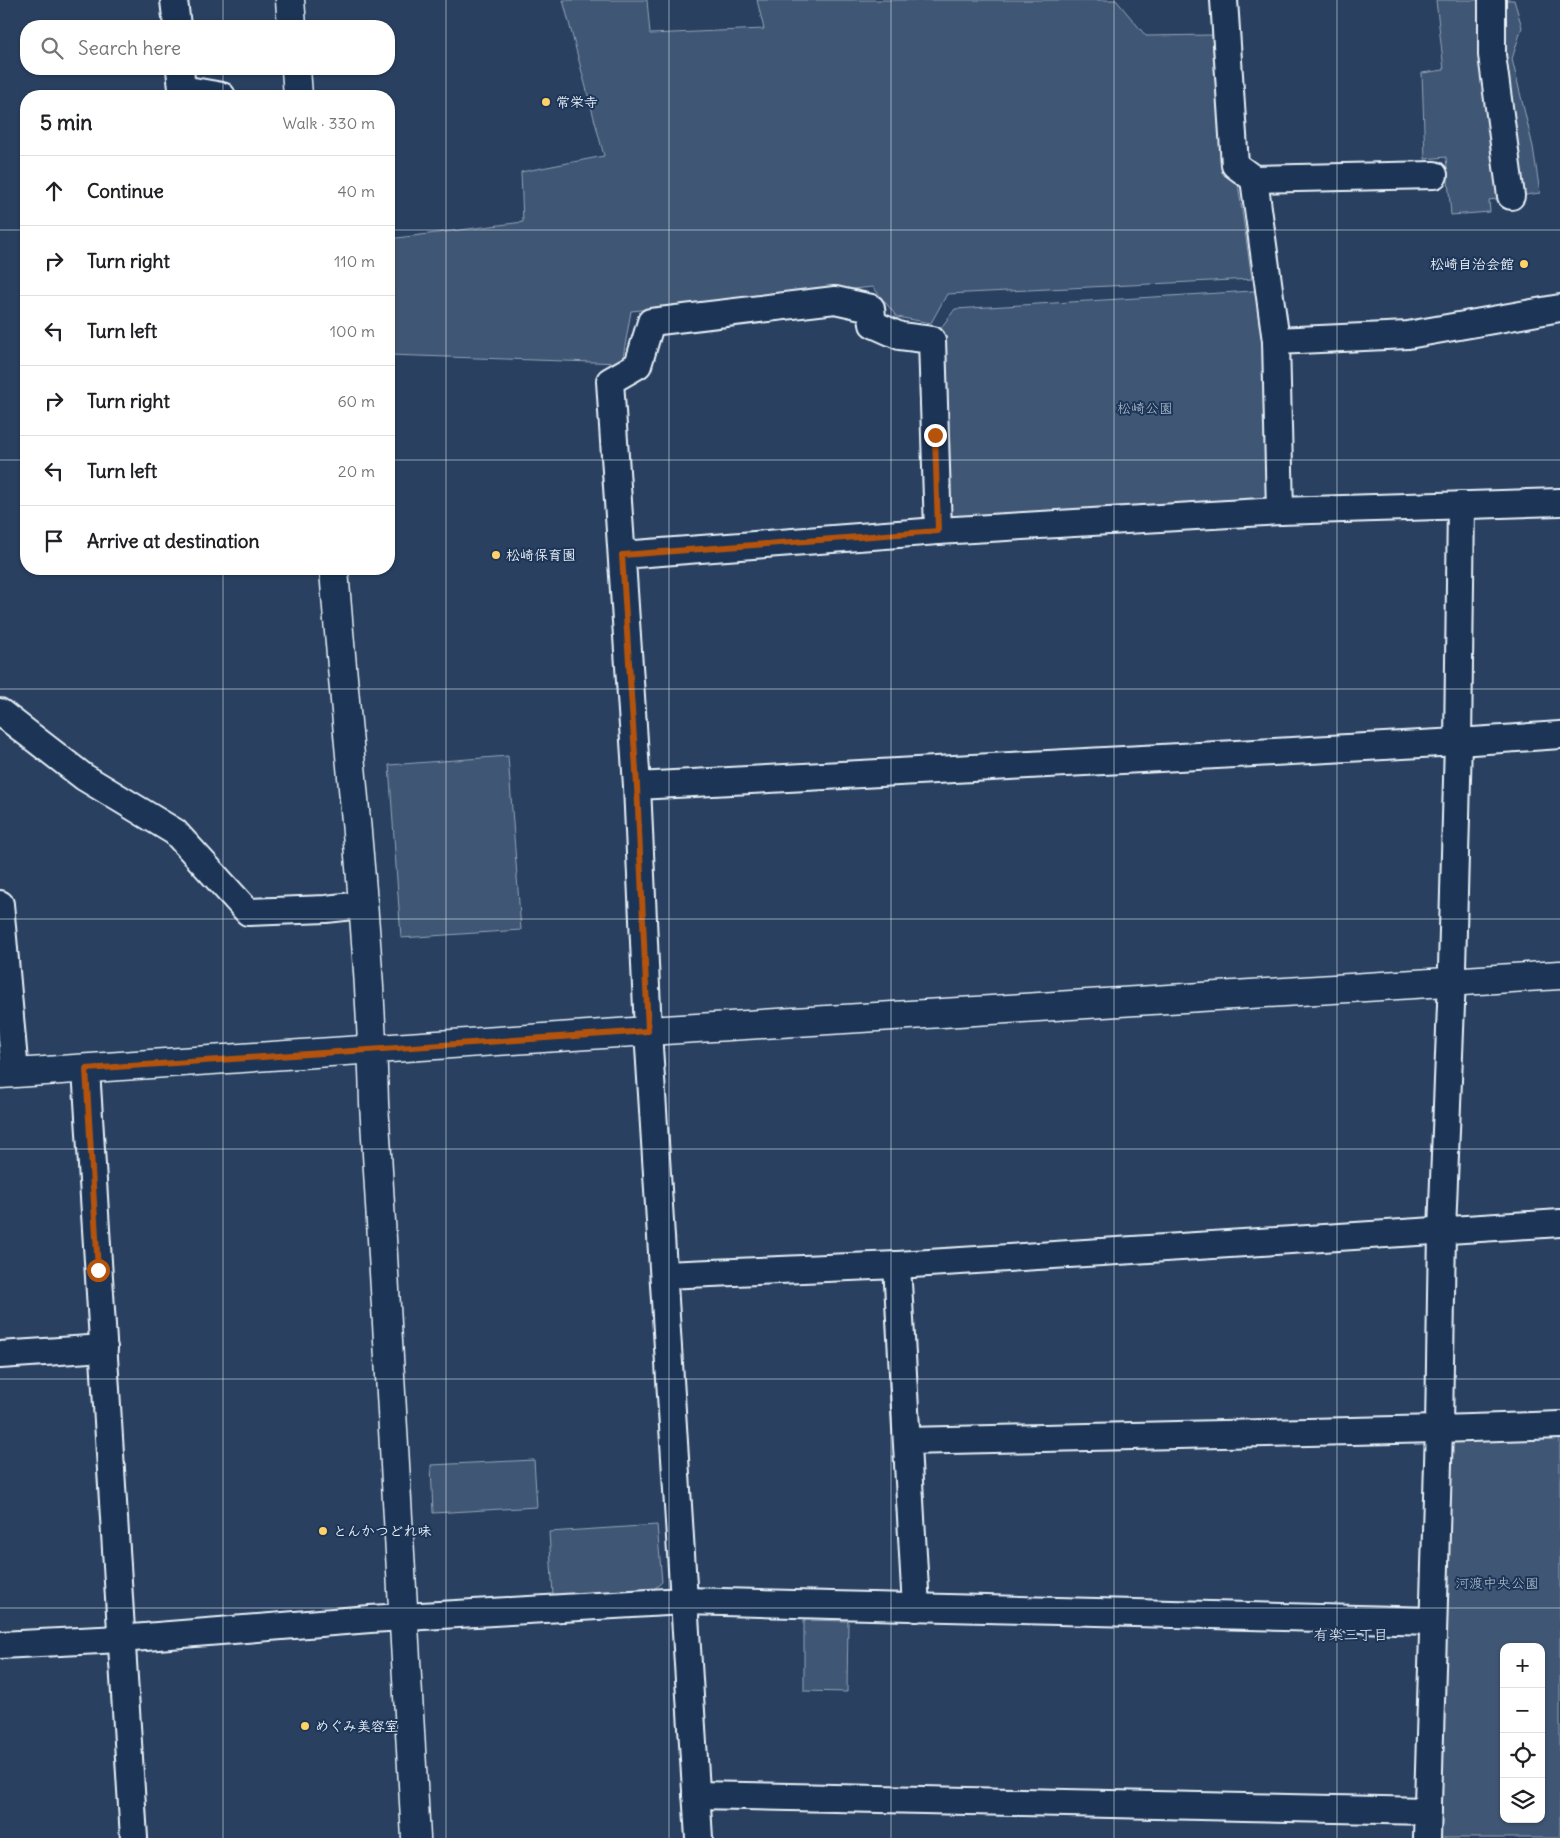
<!DOCTYPE html>
<html lang="en">
<head>
<meta charset="utf-8">
<style>
	body { margin:0; font-family:Delius,"Klee One",sans-serif; background:#f6f6f6; color:#202124 }
	.controls { position:absolute; right:15px; bottom:15px; display:grid; overflow:hidden; border-radius:10px; box-shadow:0 1px 4px #0004 }
	.controls button { width:45px; height:45px; display:grid; place-items:center; padding:0; border:0; border-bottom:1px solid #e0e0e0; background:#fff; color:#202124; font:25px sans-serif }
	.stop { position:absolute; width:15px; height:15px; margin:-11px; border:4px solid #b45309; border-radius:50%; background:#fff }
	.stop.end { background:#b45309; border-color:#fff; box-shadow:0 1px 5px #0008 }
	.list { margin:0; padding:0; list-style:none }
	h2 { display:flex; justify-content:space-between; align-items:center; height:65px; margin:0; padding:0 20px; font-size:21px }
	h2 small { font-size:16px; font-weight:400; color:#757577 }
	.list li { display:grid; grid-template-columns:32px 1fr auto; gap:15px; align-items:center; box-sizing:border-box; height:70px; padding:0 20px; border-top:1px solid #e0e0e0 }
	.list b { display:block; font-size:19px; white-space:nowrap }
	.list em { font-size:16px; font-style:normal; color:#757577 }
	.icon { flex:none; width:28px; height:28px; fill:none; stroke:currentColor; stroke-width:2; stroke-linecap:round; stroke-linejoin:round }
	.map { position:relative; flex:none; width:1560px; height:1838px; overflow:hidden }
	.search { position:absolute; background:#fff; box-shadow:0 1px 4px #0004; left:20px; top:20px; width:375px; height:55px; display:flex; align-items:center; gap:12px; box-sizing:border-box; padding:0 18px; border-radius:20px; color:#757577; font-size:19px }
	.panel { position:absolute; background:#fff; box-shadow:0 1px 4px #0004; left:20px; top:90px; width:375px; height:485px; border-radius:20px }
	.map>svg:first-child { display:block }
	.green { fill:#415774; stroke:#94a4b6; fill-rule:evenodd }
	.lines { fill:none; stroke-linecap:round; stroke-linejoin:round }
	.minor-casing { stroke:#e8f1f8; stroke-width:30 }
	.tertiary-casing { stroke:#e8f1f8; stroke-width:31 }
	.minor { stroke:#1d3557; stroke-width:26 }
	.tertiary { stroke:#1d3557; stroke-width:28 }
	.route { stroke:#b45309; stroke-width:6 }
	.grid { fill:none; stroke:#e8f1f8; stroke-width:1; stroke-opacity:0.55 }
	.poi-dot { fill:#ffd166; stroke:#1d3557; stroke-width:2 }
	.labels { text-anchor:middle; dominant-baseline:central; stroke-width:4; stroke-linejoin:round; paint-order:stroke }
	.poi-label { font-size:14px; font-weight:bold; fill:#e8f1f8; stroke:#1d3557; text-anchor:start }
	.park-label { font-size:14px; fill:#b6c3d0; stroke:#1d3557 }
	.neighbourhood-label { font-size:15px; fill:#e8f1f8; stroke:#1d3557 }
</style>
</head>
<body>
<div class="map">
<svg width="1560" height="1838" viewBox="0 0 1560 1838">
	<rect width="100%" height="100%" fill="#294061"/>
	<filter id="ink" filterUnits="userSpaceOnUse"><feTurbulence type="fractalNoise" baseFrequency=".02" numOctaves="2"/><feDisplacementMap in="SourceGraphic" scale="10" xChannelSelector="R" yChannelSelector="G"/><feConvolveMatrix kernelMatrix="1 2 1 2 8 2 1 2 1" color-interpolation-filters="sRGB"/></filter>
	<g filter="url(#ink)">
		<g class="green">
			<polygon points="563,0 647,0 650,34 764,29 757,0 1116,0 1146,36 1212,35 1221,162 1237,177 1252,279 947,294 931,323 897,317 873,287 631,311 622,363 389,355 389,239 523,222 521,172 604,156"/>
			<polygon points="1436,0 1514,0 1522,27 1512,59 1533,147 1540,193 1489,200 1490,212 1451,215 1446,157 1425,159 1422,73 1444,70"/>
			<polygon points="1269,290 1280,511 938,531 932,340 955,309"/>
			<polygon points="508,756 521,930 401,938 389,765"/>
			<path d="M1560,1425V1838H1427L1439,1429ZM1504,1647H1541V1819H1504Z"/>
			<polygon points="534,1460 537,1507 433,1513 431,1465"/>
			<polygon points="657,1525 662,1582 653,1590 553,1595 549,1532"/>
			<polygon points="804,1620 848,1621 847,1692 804,1691"/>
		</g>
		<g class="lines">
			<defs>
				<g id="minor">
					<polyline points="174,0 177,26"/>
					<polyline points="1492,0 1492,55 1511,196"/>
					<polyline points="180,69 182,89 222,96"/>
					<polyline points="1254,179 1434,175"/>
					<polyline points="1276,341 1408,335 1560,308"/>
					<polyline points="1280,511 1560,502"/>
					<polyline points="622,555 938,531"/>
					<polyline points="0,712 84,777 175,832 248,912 326,909 362,905"/>
					<polyline points="637,786 1458,742 1560,735"/>
					<polyline points="0,904 15,1073"/>
					<polyline points="86,1069 134,1838"/>
					<polyline points="897,1265 916,1608"/>
					<polyline points="664,1275 897,1265 1560,1223"/>
					<polyline points="0,1355 104,1348"/>
					<polyline points="907,1441 1439,1429 1560,1425"/>
					<polyline points="0,1645 120,1639 370,1619 684,1601 1433,1621"/>
					<polyline points="696,1795 1428,1811"/>
					<polyline points="699,1838 648,1031 637,786 610,381 638,365 651,322 835,300 871,308 873,324 900,336 932,340 938,531 1280,511 1276,341 1254,179 1235,165 1224,0"/>
					<polyline points="1427,1838 1439,1429 1442,1230 1451,1005 1458,742 1461,505"/>
				</g>
				<g id="tertiary">
					<polyline points="290,0 292,26"/>
					<polyline points="296,69 298,96"/>
					<path d="M334,569C347,747 370,925 374,1103C388,1348 404,1593 416,1838"/>
					<polyline points="0,1074 648,1031 1560,975"/>
				</g>
			</defs>
			<use href="#minor" class="minor-casing"/>
			<use href="#tertiary" class="tertiary-casing"/>
			<use href="#minor" class="minor"/>
			<use href="#tertiary" class="tertiary"/>
		</g>
	</g>
	<g class="lines" filter="url(#ink)">
		<polyline class="route" points="98,1270 86,1069 648,1031 637,786 622,555 938,531 935,435"/>
	</g>
	<path class="grid" d="M223,0V26M446,0V1838M669,0V1838M891,0V1838M1114,0V1838M1337,0V1838M223,69V96M0,230H26M389,230H1560M0,460H26M389,460H1560M223,569V1838M0,689H1560M0,919H1560M0,1149H1560M0,1379H1560M0,1608H1560"/>
	<g class="poi-dot">
		<circle cx="546" cy="102" r="5"/>
		<circle cx="1524" cy="264" r="5"/>
		<circle cx="496" cy="555" r="5"/>
		<circle cx="323" cy="1531" r="5"/>
		<circle cx="305" cy="1726" r="5"/>
	</g>
	<g class="labels">
		<g class="poi-label">
			<text x="556" y="102">常栄寺</text>
			<text x="1514" y="264" text-anchor="end">松崎自治会館</text>
			<text x="506" y="555">松崎保育園</text>
			<text x="333" y="1531">とんかつどれ味</text>
			<text x="315" y="1726">めぐみ美容室</text>
		</g>
		<g class="park-label">
			<text x="1145" y="408">松崎公園</text>
			<text x="1497" y="1583">河渡中央公園</text>
		</g>
		<g class="neighbourhood-label">
			<text x="1351" y="1634">有楽三丁目</text>
		</g>
	</g>
</svg>
<div class="controls">
<button>+</button>
<button>−</button>
<button><svg class="icon" aria-label="locate" viewBox="0 0 24 24"><circle cx="12" cy="12" r="6"/><path d="M12 2v4M12 18v4M2 12h4M18 12h4"/></svg></button>
<button><svg class="icon" aria-label="layers" viewBox="0 0 24 24"><path d="M12 4l9 5-9 5-9-5zM3 14l9 5 9-5"/></svg></button>
</div>
<div class="stop" style="left:98px;top:1270px"></div>
<div class="stop end" style="left:935px;top:435px"></div>
<div class="search"><svg class="icon" aria-label="search" viewBox="0 0 24 24"><circle cx="10" cy="10" r="6"/><path d="M15 15l6 6"/></svg>Search here</div>
<section class="panel">
<h2>5 min<small>Walk · 330 m</small></h2>
<ul class="list">
<li><svg class="icon" aria-label="ahead" viewBox="0 0 24 24"><path d="M12 20V5M6 11l6-6 6 6"/></svg><div><b>Continue</b></div><em>40 m</em></li>
<li><svg class="icon" aria-label="right" viewBox="0 0 24 24"><path d="M7 20v-9h11M14 6l5 5-5 5"/></svg><div><b>Turn right</b></div><em>110 m</em></li>
<li><svg class="icon" aria-label="left" viewBox="0 0 24 24"><path d="M17 20v-9H6M10 6l-5 5 5 5"/></svg><div><b>Turn left</b></div><em>100 m</em></li>
<li><svg class="icon" aria-label="right" viewBox="0 0 24 24"><path d="M7 20v-9h11M14 6l5 5-5 5"/></svg><div><b>Turn right</b></div><em>60 m</em></li>
<li><svg class="icon" aria-label="left" viewBox="0 0 24 24"><path d="M17 20v-9H6M10 6l-5 5 5 5"/></svg><div><b>Turn left</b></div><em>20 m</em></li>
<li><svg class="icon" aria-label="arrive" viewBox="0 0 24 24"><path d="M6 21V4h12l-3 4 3 4H6"/></svg><div><b>Arrive at destination</b></div></li>
</ul>
</section>
</div>
</body>
</html>
